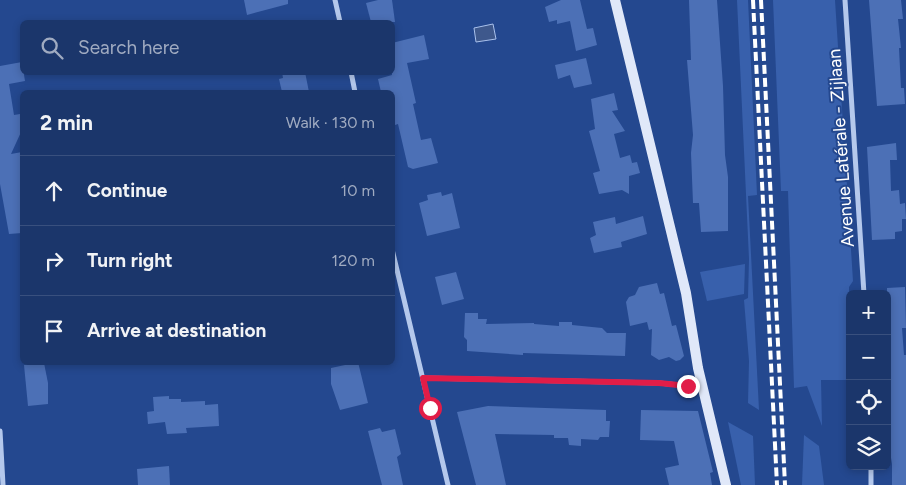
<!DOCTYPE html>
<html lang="en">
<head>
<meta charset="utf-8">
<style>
	body { margin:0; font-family:Figtree,sans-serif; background:#284173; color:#f1f3f6 }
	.controls { position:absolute; right:15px; bottom:15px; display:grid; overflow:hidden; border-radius:8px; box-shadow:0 2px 8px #0003 }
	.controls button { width:45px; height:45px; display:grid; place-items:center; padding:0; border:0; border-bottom:1px solid #39507e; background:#1b366b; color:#f1f3f6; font:25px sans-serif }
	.stop { position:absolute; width:15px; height:15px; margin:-11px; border:4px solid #e11d48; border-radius:50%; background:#fff }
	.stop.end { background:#e11d48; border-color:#fff; box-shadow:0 1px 5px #0008 }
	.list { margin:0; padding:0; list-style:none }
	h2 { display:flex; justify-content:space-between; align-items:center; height:65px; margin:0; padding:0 20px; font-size:21px }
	h2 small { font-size:16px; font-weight:400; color:#a0abc1 }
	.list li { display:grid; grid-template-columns:32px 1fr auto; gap:15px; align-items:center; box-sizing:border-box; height:70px; padding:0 20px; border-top:1px solid #39507e }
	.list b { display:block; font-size:19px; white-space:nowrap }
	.list em { font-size:16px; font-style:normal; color:#a0abc1 }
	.icon { flex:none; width:28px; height:28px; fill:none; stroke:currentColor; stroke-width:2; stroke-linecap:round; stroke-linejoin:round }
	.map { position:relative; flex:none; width:906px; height:485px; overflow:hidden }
	.search { position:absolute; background:#1b366b; box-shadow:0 2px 8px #0003; left:20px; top:20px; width:375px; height:55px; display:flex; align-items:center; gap:12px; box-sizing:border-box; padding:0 18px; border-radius:8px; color:#a0abc1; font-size:19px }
	.panel { position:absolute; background:#1b366b; box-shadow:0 2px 8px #0003; left:20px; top:90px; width:375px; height:275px; border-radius:8px }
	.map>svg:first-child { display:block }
	.green { fill:#3860ac }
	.water { fill:#3e588c; stroke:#a9c1ec }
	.building { fill:#4c70b6 }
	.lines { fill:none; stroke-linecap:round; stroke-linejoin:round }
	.street { stroke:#b4c8ec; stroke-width:5 }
	.secondary { stroke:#e0e8f9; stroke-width:10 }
	.rail { stroke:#fff; stroke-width:4; stroke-dasharray:9 4; stroke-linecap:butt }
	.route { stroke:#e11d48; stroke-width:6 }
	.labels { text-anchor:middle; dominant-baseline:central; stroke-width:4; stroke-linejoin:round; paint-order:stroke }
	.street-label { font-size:18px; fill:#fff; stroke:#24488f }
</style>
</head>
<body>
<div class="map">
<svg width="906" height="485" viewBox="0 0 906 485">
	<rect width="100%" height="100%" fill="#24488f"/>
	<g class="green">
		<polygon points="737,0 748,0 757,195 748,196 759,410 748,403 749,361 744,300 748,298 749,259"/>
		<polygon points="773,0 835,0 853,281 849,287 850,380 821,380 822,426 807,386 794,388 788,191 781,191"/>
		<polygon points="745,264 744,294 707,301 700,272"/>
		<polygon points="728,422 753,436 755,485 741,485"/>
		<polygon points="804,435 819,446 824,485 802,485"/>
	</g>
	<polygon class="water" points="493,24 496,39 476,42 474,28"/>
	<g class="building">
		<polygon points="244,0 288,0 288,4 247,15"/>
		<polygon points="378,0 392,0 395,22 371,22 366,3"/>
		<polygon points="561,0 580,0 587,29 593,28 597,45 576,51 570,21 557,24 557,20 549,22 545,7"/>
		<polygon points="689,0 717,0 723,86 725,155 728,177 728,231 701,232 699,203 693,203 691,153 693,135 687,60 691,60"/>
		<polygon points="869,0 901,0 903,19 898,19 901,48 899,48 901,88 904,88 905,104 877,106"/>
		<polygon points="424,35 429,59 407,63 416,103 413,104 421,140 431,138 438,163 413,169 408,167 398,124 392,126 392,92 381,92 378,79 392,75 392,43"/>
		<polygon points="586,58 592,84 574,88 570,75 558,79 555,65"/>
		<polygon points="22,62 25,81 9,84 14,115 20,114 22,130 11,154 22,152 22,233 9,234 0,184 0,66"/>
		<polygon points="282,72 305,72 309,92 282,92 279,79 283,78"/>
		<polygon points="614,93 618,110 612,111 625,131 614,134 620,158 630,155 632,163 637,162 640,173 629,176 629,194 622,190 599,194 593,173 600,171 589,131 595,129 591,99"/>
		<polygon points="896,143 897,160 890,160 891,191 899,190 900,204 905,203 906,219 902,219 902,231 895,232 895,239 872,240 867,147"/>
		<polygon points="441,192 442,196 452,193 460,228 427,236 419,203 428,200 427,195"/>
		<polygon points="643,216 647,234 621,242 622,247 594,253 590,238 596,235 593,222 615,217 616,224"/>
		<polygon points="456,272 464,299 442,305 435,277"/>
		<polygon points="657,283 660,294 664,293 672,326 676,325 684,356 680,360 676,361 669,357 659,360 651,355 652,329 649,330 647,322 630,326 626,302 629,297 635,295 639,287"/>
		<polygon points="905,287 906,328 902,328 904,355 906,355 906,485 892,485 892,464 887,433 887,288"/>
		<polygon points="465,313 478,313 478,319 487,319 486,324 534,323 534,324 559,326 559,322 572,322 572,325 602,328 607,333 626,333 625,356 523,353 523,355 467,351 467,340 464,337"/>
		<polygon points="346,362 358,362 368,403 340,410 331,384 331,368 345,365"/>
		<polygon points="44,363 48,383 48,404 28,406 24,365"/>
		<polygon points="169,396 169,399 181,399 181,402 205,401 205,405 218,404 219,426 186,428 187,433 167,434 165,422 148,424 147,412 154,411 153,397"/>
		<polygon points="488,406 606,410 606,421 610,421 609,437 600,437 598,440 581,439 581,446 569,445 568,438 554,438 554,435 495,434 506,485 476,485 457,412"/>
		<polygon points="641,410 698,411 713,472 710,473 712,485 669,485 665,468 679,465 674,441 640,440"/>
		<polygon points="380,428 382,432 395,429 401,454 397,457 403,485 382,485 368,431"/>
		<polygon points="169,466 170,485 138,485 137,469"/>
	</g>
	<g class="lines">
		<g class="street">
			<polyline points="335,0 340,22"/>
			<polyline points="845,0 864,294"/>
			<polyline points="351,72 355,92"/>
			<polyline points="392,249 448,485"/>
			<polyline points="423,378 659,383 688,386 702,384"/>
			<polyline points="0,431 3,485"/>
			<polyline points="871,466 871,485"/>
		</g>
		<polyline class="secondary" points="615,0 686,293 698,368 726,485"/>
		<g class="rail">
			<polyline points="753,0 777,485"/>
			<polyline points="761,0 785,485"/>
		</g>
	</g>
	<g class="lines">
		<polyline class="route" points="430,408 423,378 659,383 688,386"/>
	</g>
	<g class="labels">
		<g class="street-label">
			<text transform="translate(841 148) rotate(-94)">Avenue Latérale - Zijlaan</text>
		</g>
	</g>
</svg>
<div class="controls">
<button>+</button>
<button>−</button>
<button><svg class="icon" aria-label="locate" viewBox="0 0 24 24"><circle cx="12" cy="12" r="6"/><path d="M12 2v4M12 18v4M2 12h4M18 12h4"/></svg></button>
<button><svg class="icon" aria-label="layers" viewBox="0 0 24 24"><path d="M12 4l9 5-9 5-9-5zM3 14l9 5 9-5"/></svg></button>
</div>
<div class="stop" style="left:430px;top:408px"></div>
<div class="stop end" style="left:688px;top:386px"></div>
<div class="search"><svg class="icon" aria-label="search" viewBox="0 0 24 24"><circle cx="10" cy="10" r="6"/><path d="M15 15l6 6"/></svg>Search here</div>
<section class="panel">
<h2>2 min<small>Walk · 130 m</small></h2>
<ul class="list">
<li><svg class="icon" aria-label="ahead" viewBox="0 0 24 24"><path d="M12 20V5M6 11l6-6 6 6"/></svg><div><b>Continue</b></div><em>10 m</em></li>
<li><svg class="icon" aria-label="right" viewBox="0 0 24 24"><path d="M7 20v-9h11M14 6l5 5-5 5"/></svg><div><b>Turn right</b></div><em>120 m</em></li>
<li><svg class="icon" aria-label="arrive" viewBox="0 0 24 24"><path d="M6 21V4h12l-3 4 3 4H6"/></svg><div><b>Arrive at destination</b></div></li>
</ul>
</section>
</div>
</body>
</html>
